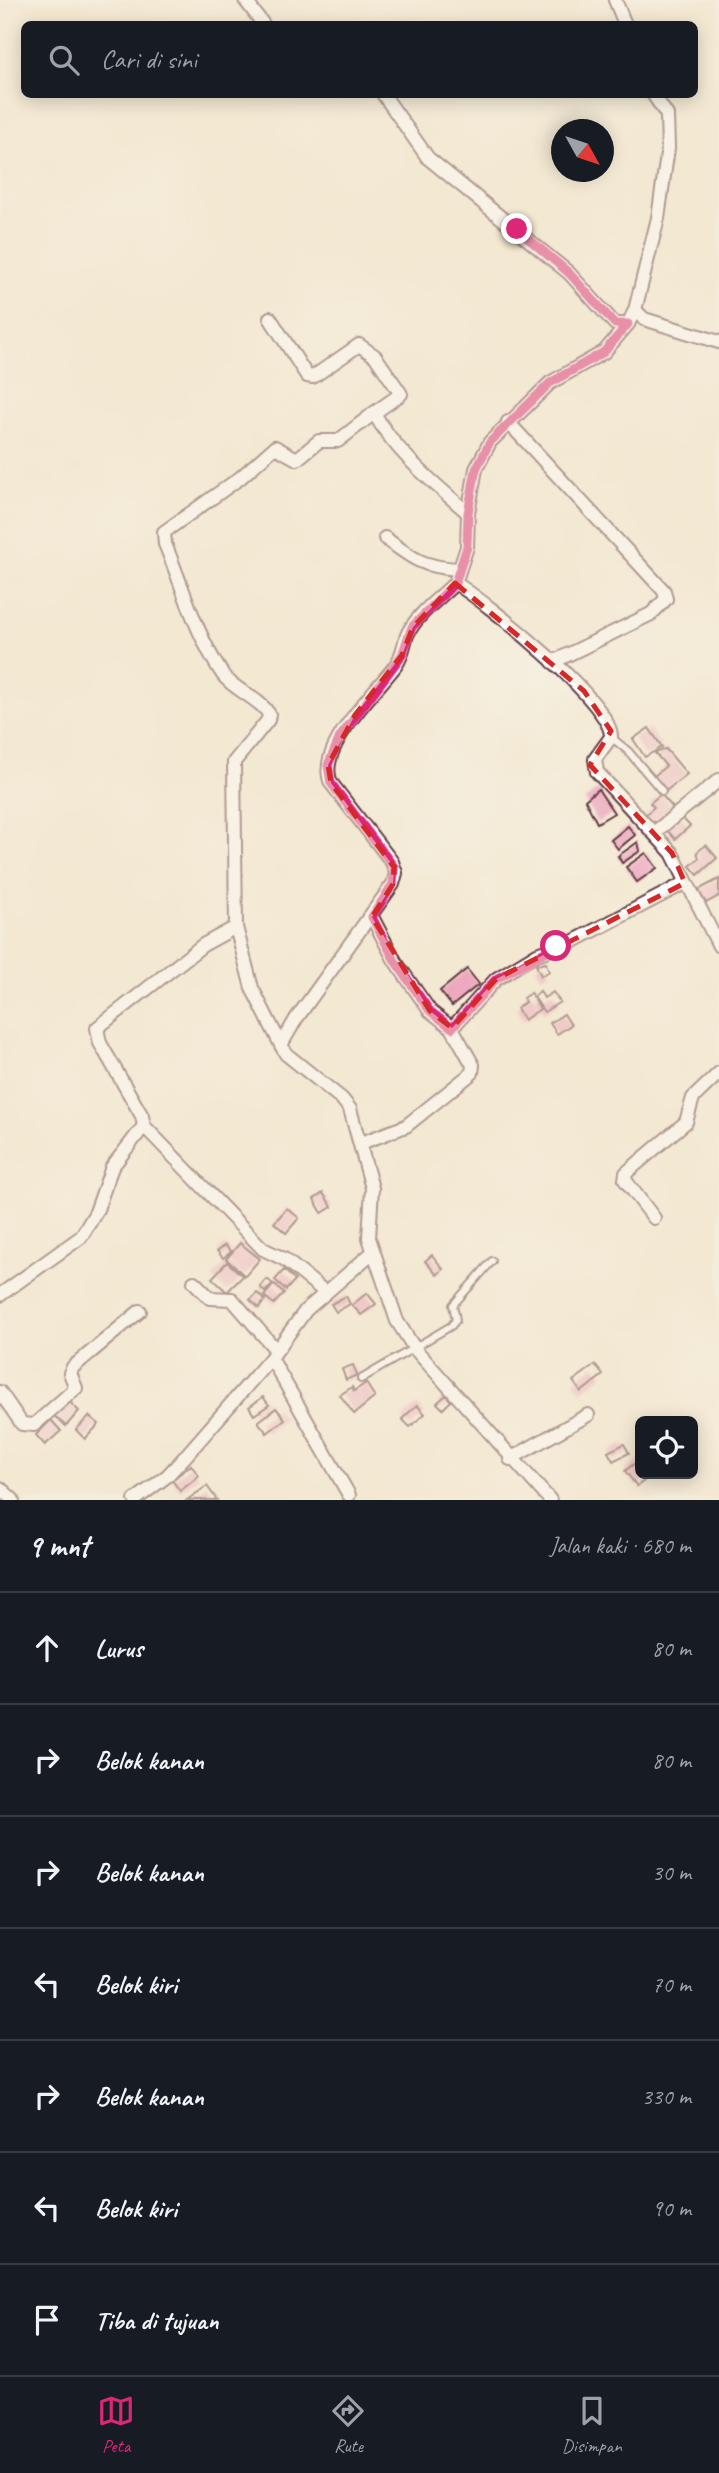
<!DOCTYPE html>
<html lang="id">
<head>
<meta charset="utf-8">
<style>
	body { margin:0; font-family:Caveat,sans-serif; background:#242831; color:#f1f3f6 }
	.controls { position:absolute; right:21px; bottom:21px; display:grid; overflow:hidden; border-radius:10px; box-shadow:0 4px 18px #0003 }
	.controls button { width:63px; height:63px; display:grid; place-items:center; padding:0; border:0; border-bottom:2px solid #363941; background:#171b24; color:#f1f3f6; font:35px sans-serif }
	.compass { position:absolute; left:551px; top:119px; width:63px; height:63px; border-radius:50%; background:#171b24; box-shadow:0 4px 18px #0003; rotate:130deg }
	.stop { position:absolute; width:21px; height:21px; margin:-16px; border:5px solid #db2777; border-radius:50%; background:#fff }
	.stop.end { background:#db2777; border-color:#fff; box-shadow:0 2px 7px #0008 }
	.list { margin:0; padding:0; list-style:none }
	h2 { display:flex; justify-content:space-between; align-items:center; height:91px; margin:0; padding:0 28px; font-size:30px }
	h2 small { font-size:23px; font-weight:400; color:#9ea1a6 }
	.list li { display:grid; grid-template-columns:46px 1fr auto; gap:21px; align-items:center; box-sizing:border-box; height:112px; padding:0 28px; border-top:2px solid #363941 }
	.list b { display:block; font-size:26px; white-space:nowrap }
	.list em { font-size:23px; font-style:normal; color:#9ea1a6 }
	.icon { flex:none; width:38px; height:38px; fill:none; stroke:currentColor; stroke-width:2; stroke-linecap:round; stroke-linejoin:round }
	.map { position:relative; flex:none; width:719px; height:1500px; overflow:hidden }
	.search { position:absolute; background:#171b24; box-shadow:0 4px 18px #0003; left:21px; right:21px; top:21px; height:77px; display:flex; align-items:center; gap:18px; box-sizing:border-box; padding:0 24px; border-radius:10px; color:#9ea1a6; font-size:26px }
	.sheet { height:875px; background:#171b24 }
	nav { display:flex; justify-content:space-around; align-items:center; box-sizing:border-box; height:98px; border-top:2px solid #363941; background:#171b24; font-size:19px; color:#9ea1a6 }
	nav a { display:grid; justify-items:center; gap:4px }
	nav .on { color:#db2777 }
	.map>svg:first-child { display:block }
	.building { fill:#eda6bd }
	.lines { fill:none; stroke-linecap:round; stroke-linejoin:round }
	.service-casing { stroke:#633d44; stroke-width:10 }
	.minor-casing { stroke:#633d44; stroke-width:16 }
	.service { stroke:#fff; stroke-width:6 }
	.minor { stroke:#fff; stroke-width:12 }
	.route { stroke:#db2777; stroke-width:9 }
	.marked { fill:none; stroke:#d62828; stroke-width:5; stroke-dasharray:14 9; stroke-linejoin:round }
</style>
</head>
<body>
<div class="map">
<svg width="719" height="1500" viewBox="0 0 719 1500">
	<rect width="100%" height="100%" fill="#f7f3e8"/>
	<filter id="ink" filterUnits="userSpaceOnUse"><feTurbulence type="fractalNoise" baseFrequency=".0143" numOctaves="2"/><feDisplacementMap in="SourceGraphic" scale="14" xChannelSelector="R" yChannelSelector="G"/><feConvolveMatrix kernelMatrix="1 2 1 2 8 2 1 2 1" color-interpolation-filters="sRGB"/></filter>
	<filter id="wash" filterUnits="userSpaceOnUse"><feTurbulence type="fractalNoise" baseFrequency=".00686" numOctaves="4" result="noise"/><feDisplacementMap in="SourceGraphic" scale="28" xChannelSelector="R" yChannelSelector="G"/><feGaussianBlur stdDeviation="1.57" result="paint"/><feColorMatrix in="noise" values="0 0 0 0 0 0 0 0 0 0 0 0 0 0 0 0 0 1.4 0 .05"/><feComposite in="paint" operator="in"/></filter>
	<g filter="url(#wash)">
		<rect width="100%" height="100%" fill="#f3e8d1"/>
		<g id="blocks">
			<g class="building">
				<polygon points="649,728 662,747 645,757 633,739"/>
				<polygon points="666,749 687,774 666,791 653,777 666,766 655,753"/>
				<polygon points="598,789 614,813 597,823 585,800"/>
				<polygon points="661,794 673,808 656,823 644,816 654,807 650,803"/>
				<polygon points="680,816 690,826 675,839 666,829"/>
				<polygon points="628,826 635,835 618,849 611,840"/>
				<polygon points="638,842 640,851 622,863 618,856"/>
				<polygon points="706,845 717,858 698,875 690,866 699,858 697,852"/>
				<polygon points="646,853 657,868 637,882 626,867"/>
				<polygon points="719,879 719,896 706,903 698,890"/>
				<polygon points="546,963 549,972 541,976 536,965"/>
				<polygon points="467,969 479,984 452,1006 440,991"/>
				<polygon points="540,991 544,998 553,992 560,1002 544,1012 534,997"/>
				<polygon points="531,993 540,1009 524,1020 517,1008 525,1002 523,998"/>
				<polygon points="564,1014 571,1025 557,1034 550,1023"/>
				<polygon points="323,1193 332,1207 322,1213 314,1199"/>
				<polygon points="287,1208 299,1218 286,1233 274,1223"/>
				<polygon points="240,1243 260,1259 245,1276 226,1259"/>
				<polygon points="225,1245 231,1252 223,1258 217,1251"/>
				<polygon points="432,1255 443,1269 437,1275 425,1261"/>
				<polygon points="227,1262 243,1276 227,1292 212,1278"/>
				<polygon points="284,1270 295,1280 286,1290 275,1280"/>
				<polygon points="267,1279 273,1284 265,1292 260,1287"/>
				<polygon points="274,1284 284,1293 274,1304 264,1296"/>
				<polygon points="257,1293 265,1300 259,1308 250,1300"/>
				<polygon points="367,1293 376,1304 361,1315 352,1305"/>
				<polygon points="346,1296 350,1304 336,1312 331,1304"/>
				<polygon points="353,1365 357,1375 346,1380 342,1369"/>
				<polygon points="595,1365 603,1375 581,1392 573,1381"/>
				<polygon points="366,1383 375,1397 354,1414 340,1395 352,1387 354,1391"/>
				<polygon points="446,1395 451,1401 443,1409 437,1403"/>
				<polygon points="263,1397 269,1405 254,1415 249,1407"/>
				<polygon points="68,1400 79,1411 66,1426 54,1416"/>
				<polygon points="417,1405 425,1414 410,1427 402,1419"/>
				<polygon points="276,1408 285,1419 267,1433 258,1422"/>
				<polygon points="89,1416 99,1424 85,1439 76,1430"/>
				<polygon points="51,1420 61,1431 45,1445 36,1435"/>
				<polygon points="624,1444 629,1453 613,1461 608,1452"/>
				<polygon points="640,1459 640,1474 653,1474 637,1486 625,1471"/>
				<polygon points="191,1465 199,1476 180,1491 172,1480"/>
				<polygon points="207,1486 217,1500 187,1500"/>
			</g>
		</g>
	</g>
	<g filter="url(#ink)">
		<use href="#blocks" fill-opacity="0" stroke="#633d44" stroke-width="2"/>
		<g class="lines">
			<defs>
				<g id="service">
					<polyline points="611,737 628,751 662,791"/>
					<polyline points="361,1379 451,1326 456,1320 453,1305 492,1261"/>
				</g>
				<g id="minor">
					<polyline points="245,0 263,24"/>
					<polyline points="615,0 625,24"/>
					<polyline points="383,94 428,158 569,273 615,324 628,324"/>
					<path d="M653,94L667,115L668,148L658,218L635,310L628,324L604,352L550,383L490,442L476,469L468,513L467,547L455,583C485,601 613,703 611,737L595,759L597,772L672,853L719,946"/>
					<polyline points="635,310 644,319 719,342"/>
					<polyline points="270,318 307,376 313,377 359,345 375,356 401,394 374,413"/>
					<polyline points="508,422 664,591 666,599 651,614 553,662"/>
					<path d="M385,538C413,559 423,567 458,569"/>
					<path d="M455,583C440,598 416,615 407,635C403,646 403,655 396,665C376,692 315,748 331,783L392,862L396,873L393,884L296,1019L281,1045L286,1054L342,1099L350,1109L372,1188L369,1238L397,1321L415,1349L550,1500"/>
					<polyline points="655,832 719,780"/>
					<polyline points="372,917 395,961 430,1011 452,1028"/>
					<path d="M281,1045L252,988L236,927L234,762L268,720L269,714C258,697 235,691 223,675C196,635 183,587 165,544L164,532L240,478L275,447L297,459L319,441H338L374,413C396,453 434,483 468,513"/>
					<polyline points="144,1126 263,1249 284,1259 325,1292"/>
					<polyline points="361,1143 406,1126 472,1073 473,1065 452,1028 496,979 537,954 574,941 685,883"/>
					<polyline points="654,1218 625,1180 626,1173 686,1122 693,1098 719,1073"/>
					<polyline points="194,1282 210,1298 232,1299 276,1350"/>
					<polyline points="0,1295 81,1237 96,1212 112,1167 144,1126 142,1116 100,1043 97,1028 203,945 236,927"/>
					<polyline points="271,1358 349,1495"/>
					<polyline points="0,1392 22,1424 34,1425 76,1388 70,1373 73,1367 140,1311"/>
					<polyline points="510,1459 588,1415"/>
					<polyline points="0,1488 13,1500"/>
					<polyline points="135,1500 167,1476 183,1459 271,1358 306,1310 373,1252"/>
				</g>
			</defs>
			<use href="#service" class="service-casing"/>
			<use href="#minor" class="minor-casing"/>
			<use href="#service" class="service"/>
			<use href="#minor" class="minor"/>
		</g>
	</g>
	<g class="lines" filter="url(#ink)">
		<polyline class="route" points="517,229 569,273 615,324 628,324 604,352 550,383 490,442 476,469 468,513 467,547 455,583 412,627 402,655 340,737 328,765 331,783 394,867 393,884 372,917 395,961 430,1011 452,1028 496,979 556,946"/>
	</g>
	<path d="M0 0H719V1500H0ZM455,583L584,691L611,731L590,765L672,853L685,883L496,979L452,1028L430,1011L372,917L393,884L394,867L331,783L328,765L355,715L402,655L413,627Z" fill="#f3e8d1" fill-opacity=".55" fill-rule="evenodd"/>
	<path class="marked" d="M455,583L584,691L611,731L590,765L672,853L685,883L496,979L452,1028L430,1011L372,917L393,884L394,867L331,783L328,765L355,715L402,655L413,627Z"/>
</svg>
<div class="controls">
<button><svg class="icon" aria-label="locate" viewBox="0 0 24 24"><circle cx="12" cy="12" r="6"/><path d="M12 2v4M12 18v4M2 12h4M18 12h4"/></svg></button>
</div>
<svg class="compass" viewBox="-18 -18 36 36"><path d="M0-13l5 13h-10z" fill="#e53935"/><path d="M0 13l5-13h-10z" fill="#9ea1a6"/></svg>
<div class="stop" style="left:556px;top:946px"></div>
<div class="stop end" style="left:517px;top:229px"></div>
<div class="search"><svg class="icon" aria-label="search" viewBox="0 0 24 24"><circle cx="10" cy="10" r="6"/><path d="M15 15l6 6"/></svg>Cari di sini</div>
</div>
<section class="sheet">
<h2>9 mnt<small>Jalan kaki · 680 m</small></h2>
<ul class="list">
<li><svg class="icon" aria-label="ahead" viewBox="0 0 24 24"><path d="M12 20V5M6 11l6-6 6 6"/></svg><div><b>Lurus</b></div><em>80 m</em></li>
<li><svg class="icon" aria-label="right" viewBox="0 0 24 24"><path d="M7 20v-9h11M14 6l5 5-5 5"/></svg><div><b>Belok kanan</b></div><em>80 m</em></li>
<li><svg class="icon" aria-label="right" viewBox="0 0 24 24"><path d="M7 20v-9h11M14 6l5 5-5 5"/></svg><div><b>Belok kanan</b></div><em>30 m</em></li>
<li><svg class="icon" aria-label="left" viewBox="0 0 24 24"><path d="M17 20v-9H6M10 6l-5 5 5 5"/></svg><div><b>Belok kiri</b></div><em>70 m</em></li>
<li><svg class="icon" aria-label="right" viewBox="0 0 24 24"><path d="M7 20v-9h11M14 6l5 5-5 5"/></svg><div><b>Belok kanan</b></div><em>330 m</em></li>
<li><svg class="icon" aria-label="left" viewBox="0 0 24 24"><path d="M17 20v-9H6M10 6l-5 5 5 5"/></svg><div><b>Belok kiri</b></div><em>90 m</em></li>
<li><svg class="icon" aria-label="arrive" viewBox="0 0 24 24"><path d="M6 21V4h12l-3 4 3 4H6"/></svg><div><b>Tiba di tujuan</b></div></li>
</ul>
</section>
<nav>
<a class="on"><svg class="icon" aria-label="map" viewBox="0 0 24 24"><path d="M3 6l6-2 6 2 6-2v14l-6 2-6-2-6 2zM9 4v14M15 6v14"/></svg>Peta</a>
<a><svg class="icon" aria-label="directions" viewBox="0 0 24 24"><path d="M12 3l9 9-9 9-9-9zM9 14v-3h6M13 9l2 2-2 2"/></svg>Rute</a>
<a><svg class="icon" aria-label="saved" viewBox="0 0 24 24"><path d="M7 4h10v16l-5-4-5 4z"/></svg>Disimpan</a>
</nav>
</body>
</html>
